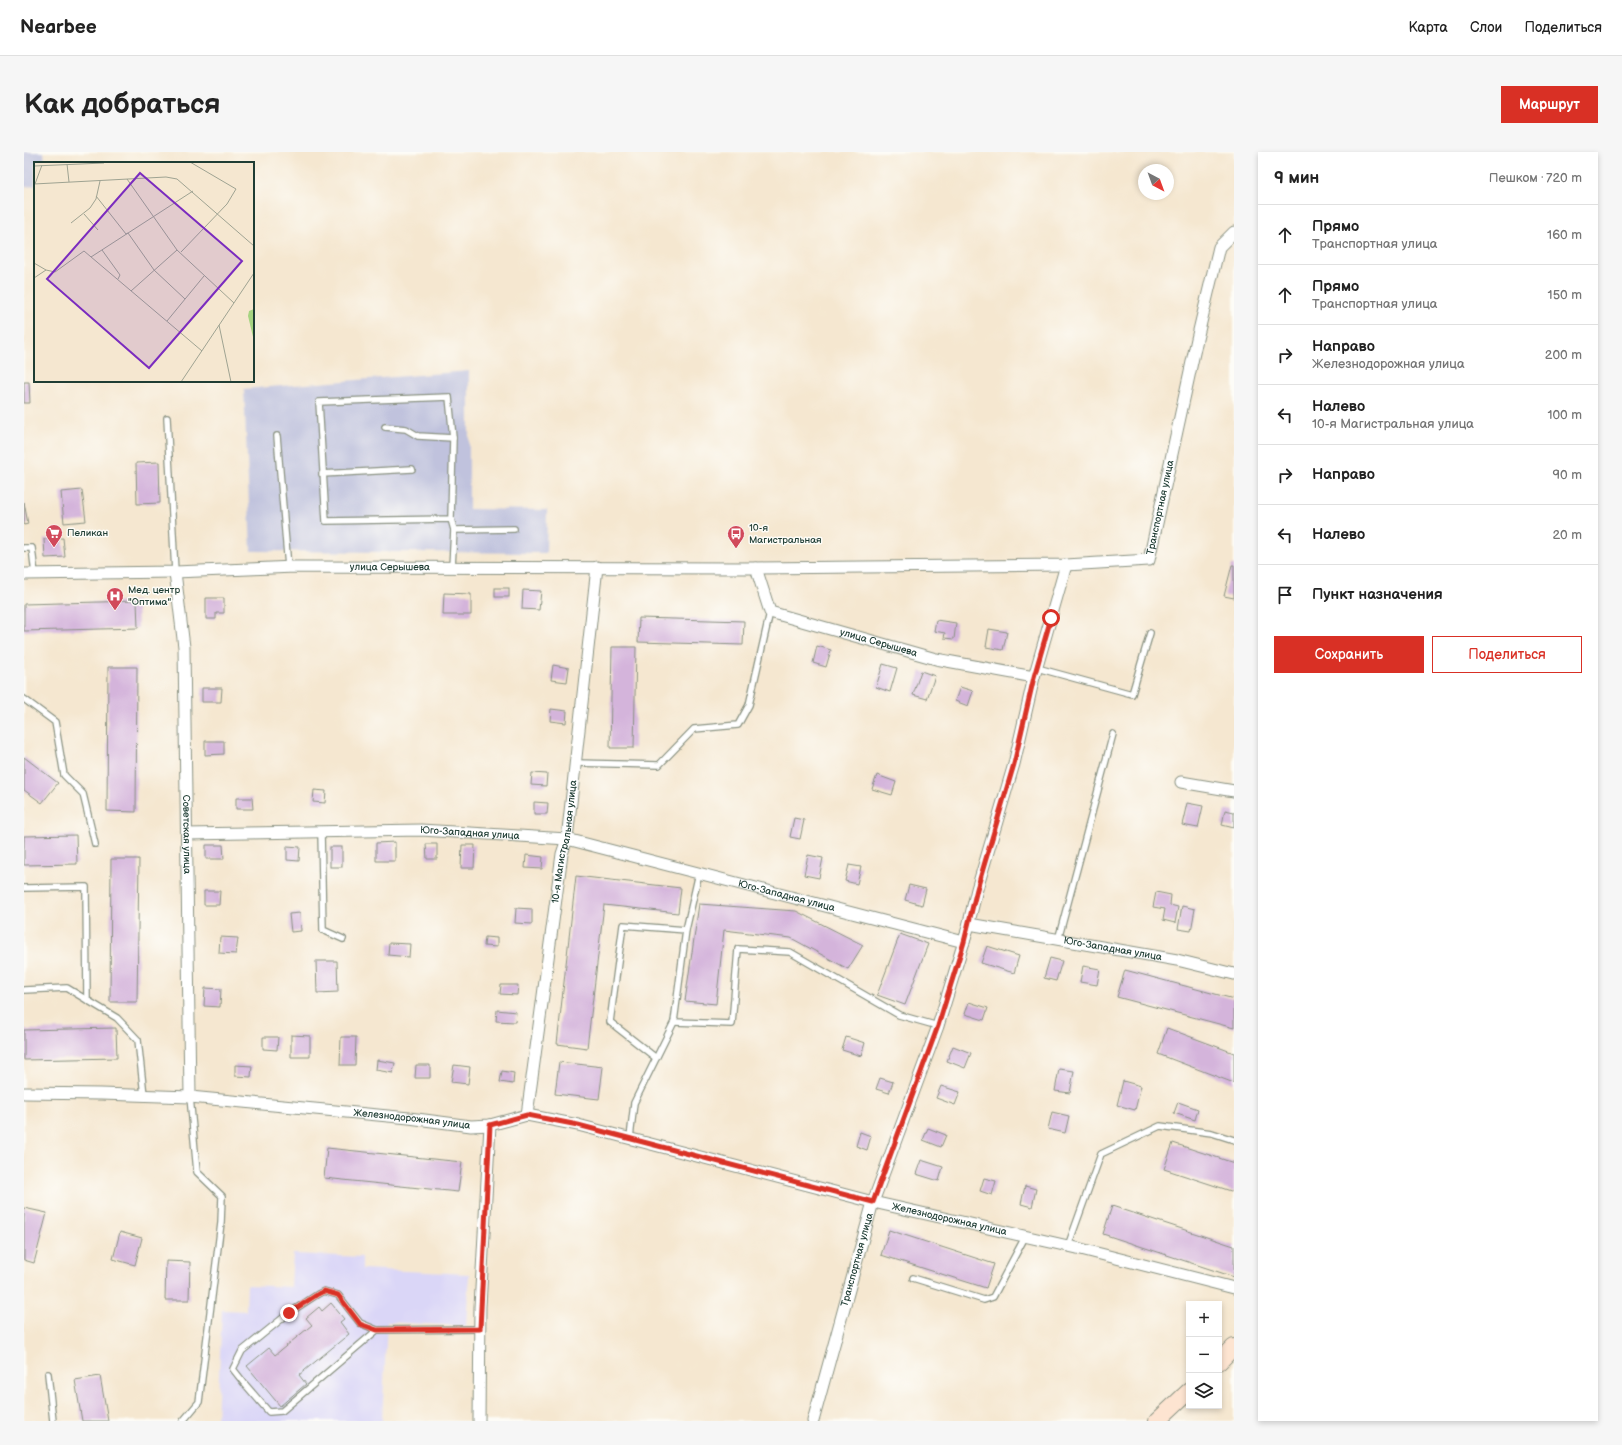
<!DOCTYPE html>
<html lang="ru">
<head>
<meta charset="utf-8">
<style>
	body { margin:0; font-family:"Balsamiq Sans",sans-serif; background:#f6f6f6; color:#222 }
	.controls { position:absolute; right:12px; bottom:12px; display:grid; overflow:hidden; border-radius:0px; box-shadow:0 2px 6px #0003 }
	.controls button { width:36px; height:36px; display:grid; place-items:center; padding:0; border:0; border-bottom:1px solid #e0e0e0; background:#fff; color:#222; font:20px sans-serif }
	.compass { position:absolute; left:1114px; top:12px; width:36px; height:36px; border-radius:50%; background:#fff; box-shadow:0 2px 6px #0003; rotate:139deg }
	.stop { position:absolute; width:12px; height:12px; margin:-9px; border:3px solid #d93025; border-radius:50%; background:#fff }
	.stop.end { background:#d93025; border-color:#fff; box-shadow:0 1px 4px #0008 }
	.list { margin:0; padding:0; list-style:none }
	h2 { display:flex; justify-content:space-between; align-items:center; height:52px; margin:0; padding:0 16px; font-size:17px }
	h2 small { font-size:13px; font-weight:400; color:#767676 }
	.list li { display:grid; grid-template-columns:26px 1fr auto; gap:12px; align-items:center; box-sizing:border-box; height:60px; padding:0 16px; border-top:1px solid #e0e0e0 }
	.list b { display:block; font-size:15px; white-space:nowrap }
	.list p { margin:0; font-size:13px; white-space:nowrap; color:#767676 }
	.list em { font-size:13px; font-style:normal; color:#767676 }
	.actions { display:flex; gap:8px; padding:12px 16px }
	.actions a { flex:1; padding:9px 0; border:1px solid #d93025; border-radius:0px; text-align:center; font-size:14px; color:#d93025 }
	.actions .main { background:#d93025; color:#fff }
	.icon { flex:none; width:22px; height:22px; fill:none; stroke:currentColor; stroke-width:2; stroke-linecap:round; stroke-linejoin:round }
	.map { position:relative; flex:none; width:1210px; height:1269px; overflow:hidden; border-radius:0px }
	header { display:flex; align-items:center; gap:24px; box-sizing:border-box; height:56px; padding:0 20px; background:#fff; border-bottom:1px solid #e0e0e0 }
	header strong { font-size:19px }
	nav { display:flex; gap:22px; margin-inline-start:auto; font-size:14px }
	.intro { display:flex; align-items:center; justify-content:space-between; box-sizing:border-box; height:96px; padding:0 24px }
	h1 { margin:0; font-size:28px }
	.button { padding:10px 18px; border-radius:0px; background:#d93025; color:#fff; font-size:14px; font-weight:700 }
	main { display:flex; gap:24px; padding:0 24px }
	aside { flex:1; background:#fff; border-radius:0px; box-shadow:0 2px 6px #0003 }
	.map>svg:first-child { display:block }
	.built { fill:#dad6f7 }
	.industrial { fill:#c0c2dd }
	.building { fill:#d4b4db }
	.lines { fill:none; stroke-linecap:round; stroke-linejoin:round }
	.lane-casing { stroke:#8a9282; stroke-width:8 }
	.street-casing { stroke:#8a9282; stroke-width:13 }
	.secondary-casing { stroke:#8a9282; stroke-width:18 }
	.lane { stroke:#fff; stroke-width:5.5 }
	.street { stroke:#fff; stroke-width:11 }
	.secondary { stroke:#fde4d1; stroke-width:16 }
	.route { stroke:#d93025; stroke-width:5 }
	.labels { text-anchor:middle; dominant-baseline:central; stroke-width:3; stroke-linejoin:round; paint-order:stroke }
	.street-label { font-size:10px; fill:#1f3d34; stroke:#fdfcf7 }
	.poi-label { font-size:10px; fill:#1f3d34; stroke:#fdfcf7; text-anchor:start }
	.inset-road { fill:none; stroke:#9fa392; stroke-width:1 }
	.view { fill:#7b2cbf; fill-opacity:0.15; stroke:#7b2cbf; stroke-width:2 }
	.inset-edge { fill:none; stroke:#1f3d34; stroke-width:2 }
</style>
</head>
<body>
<header>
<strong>Nearbee</strong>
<nav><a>Карта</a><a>Слои</a><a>Поделиться</a></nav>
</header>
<div class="intro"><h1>Как добраться</h1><a class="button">Маршрут</a></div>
<main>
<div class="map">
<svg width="1210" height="1269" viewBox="0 0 1210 1269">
	<rect width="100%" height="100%" fill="#fdfcf7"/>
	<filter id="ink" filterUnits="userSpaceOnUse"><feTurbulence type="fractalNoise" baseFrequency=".025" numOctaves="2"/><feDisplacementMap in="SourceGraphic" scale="8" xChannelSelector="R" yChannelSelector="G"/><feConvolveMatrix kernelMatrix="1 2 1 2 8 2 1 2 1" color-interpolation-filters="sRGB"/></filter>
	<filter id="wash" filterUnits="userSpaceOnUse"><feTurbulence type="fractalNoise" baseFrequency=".012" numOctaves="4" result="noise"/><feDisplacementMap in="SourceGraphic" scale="16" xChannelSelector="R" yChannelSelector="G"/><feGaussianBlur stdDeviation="0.9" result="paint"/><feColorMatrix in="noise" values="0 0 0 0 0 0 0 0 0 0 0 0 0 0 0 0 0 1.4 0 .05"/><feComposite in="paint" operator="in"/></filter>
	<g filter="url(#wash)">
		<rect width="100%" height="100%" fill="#f5e7d0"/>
		<polygon class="built" points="269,1102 338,1105 338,1117 445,1122 442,1174 363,1170 358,1269 193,1269 198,1158 222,1159 223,1133 267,1135"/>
		<g class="industrial">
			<polygon points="0,0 20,0 21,11 11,11 11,34 0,35"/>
			<polygon points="445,219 445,357 523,358 522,401 227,399 220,237"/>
		</g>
		<g id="blocks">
			<g class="building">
				<polygon points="0,230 5,230 6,251 0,251"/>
				<polygon points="135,310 136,351 113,352 112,311"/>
				<polygon points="58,338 62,369 40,371 37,340"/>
				<polygon points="0,350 4,372 0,373"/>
				<polygon points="39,386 41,405 21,406 20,387"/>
				<polygon points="1208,413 1210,413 1210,446 1200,444"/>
				<rect x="471" y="436" width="14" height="9"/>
				<polygon points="499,438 517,439 515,458 498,457"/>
				<polygon points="420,441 447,442 447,463 419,463"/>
				<polygon points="182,446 200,446 200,461 192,461 192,467 182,467"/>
				<polygon points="113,449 114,476 0,479 0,452"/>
				<polygon points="615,466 720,469 719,493 614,490"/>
				<polygon points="912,468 932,471 930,487 920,486 921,481 910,479"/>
				<polygon points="965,477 983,480 979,498 962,495"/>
				<polygon points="793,494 807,498 802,515 789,511"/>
				<polygon points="588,495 612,495 610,596 586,596"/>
				<polygon points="859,512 873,516 866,540 852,535"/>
				<polygon points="529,513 545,516 543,530 527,528"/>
				<polygon points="84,515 113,515 112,660 83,659"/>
				<polygon points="897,519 911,524 903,547 889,543"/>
				<polygon points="936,535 949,539 944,554 931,549"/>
				<polygon points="178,536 198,536 197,550 178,550"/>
				<polygon points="527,557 543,559 542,571 526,569"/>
				<polygon points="181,589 200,589 200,602 181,603"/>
				<polygon points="0,605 34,631 18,651 0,638"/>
				<polygon points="508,621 523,622 522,634 507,633"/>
				<polygon points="853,623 872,630 868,643 848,637"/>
				<polygon points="290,638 302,639 301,651 289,650"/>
				<polygon points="212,646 228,646 229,657 212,657"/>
				<polygon points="510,650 524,651 523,662 510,662"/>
				<polygon points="1163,651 1179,654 1174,676 1158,673"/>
				<polygon points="1201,658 1210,660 1210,676 1198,673"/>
				<polygon points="770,666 780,668 776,687 766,685"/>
				<polygon points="52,683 53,712 0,713 0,684"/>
				<polygon points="371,690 371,709 352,709 352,691"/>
				<polygon points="402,692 413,692 413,707 403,707"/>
				<polygon points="182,693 199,693 200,707 182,707"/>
				<polygon points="438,693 451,693 450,716 437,716"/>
				<polygon points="263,694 276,695 275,709 263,708"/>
				<rect x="306" y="695" width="12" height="20"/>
				<polygon points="502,703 519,705 518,717 501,716"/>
				<polygon points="784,703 799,706 795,726 780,723"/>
				<polygon points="87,707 115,707 113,850 86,850"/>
				<polygon points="825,713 837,715 833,732 821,729"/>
				<polygon points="552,724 657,736 654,761 580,753 563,896 533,892"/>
				<polygon points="885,733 902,737 898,753 881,748"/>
				<polygon points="180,739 196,739 195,753 180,753"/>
				<polygon points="1132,740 1147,743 1146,753 1154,755 1151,771 1139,768 1141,757 1129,755"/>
				<polygon points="675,752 772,759 839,793 824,817 767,786 700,778 692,852 661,849"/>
				<polygon points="1158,754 1171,757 1167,779 1154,777"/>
				<polygon points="492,756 508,757 508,772 491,771"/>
				<polygon points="276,761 277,779 267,780 265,762"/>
				<polygon points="876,782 904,792 881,853 853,843"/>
				<polygon points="196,785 214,786 212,802 195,801"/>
				<polygon points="461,785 473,786 473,795 460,794"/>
				<polygon points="365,791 386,792 385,805 364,803"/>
				<polygon points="963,794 995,804 990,821 957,811"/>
				<polygon points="1026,806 1038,809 1032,829 1020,826"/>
				<polygon points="292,809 313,809 314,840 293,841"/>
				<polygon points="1059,814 1076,817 1073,833 1056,830"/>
				<polygon points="1101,818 1210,847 1210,876 1093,845"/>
				<polygon points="477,833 494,833 493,843 476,842"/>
				<polygon points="181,836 197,837 196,855 180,854"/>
				<polygon points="945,850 964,856 960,868 941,862"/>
				<polygon points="473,858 492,860 491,870 472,869"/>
				<polygon points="92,876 93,906 0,908 0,878"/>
				<polygon points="1143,876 1210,901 1210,931 1134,902"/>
				<polygon points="267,883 286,884 286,905 267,905"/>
				<polygon points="239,885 254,885 253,898 239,897"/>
				<polygon points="317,885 332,885 331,913 316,913"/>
				<polygon points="822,885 841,891 837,904 818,898"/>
				<polygon points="929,894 947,901 941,916 923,909"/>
				<polygon points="353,908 371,911 369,921 352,918"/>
				<polygon points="535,910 579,915 575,947 531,942"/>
				<polygon points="211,913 228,914 227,925 211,924"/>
				<polygon points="392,913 406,913 406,926 391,926"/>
				<polygon points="430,913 446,915 444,932 427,930"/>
				<polygon points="1035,917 1050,919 1046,941 1031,939"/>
				<polygon points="478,919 490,921 489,932 476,930"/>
				<polygon points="856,926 869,930 865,941 852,937"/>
				<polygon points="1099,929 1117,934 1111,958 1093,953"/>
				<polygon points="917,934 936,940 931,953 912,946"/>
				<polygon points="1154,950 1174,957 1171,968 1150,961"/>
				<polygon points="1028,960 1045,964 1041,981 1024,977"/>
				<polygon points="904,976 922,983 917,995 899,988"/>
				<polygon points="836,980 847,984 843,998 832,994"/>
				<polygon points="1149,991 1210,1011 1210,1040 1140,1017"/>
				<polygon points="303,996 438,1010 434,1040 300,1026"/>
				<polygon points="897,1008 919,1015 915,1029 892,1022"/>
				<polygon points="960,1026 972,1029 968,1043 956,1039"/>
				<polygon points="1001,1034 1012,1037 1008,1055 997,1052"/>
				<polygon points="1088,1054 1210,1094 1210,1125 1079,1082"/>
				<polygon points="0,1056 23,1061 10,1111 0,1108"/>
				<polygon points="865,1078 970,1112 962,1136 857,1103"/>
				<polygon points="96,1080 118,1086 111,1113 89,1107"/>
				<polygon points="142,1109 166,1110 165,1148 141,1148"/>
				<polygon points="307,1151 320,1167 316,1170 325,1182 275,1223 282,1232 256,1254 223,1214 245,1196 251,1203 288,1173 282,1166 295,1155 298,1159"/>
				<polygon points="76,1224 84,1269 58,1269 51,1228"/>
			</g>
		</g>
	</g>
	<g filter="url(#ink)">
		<use href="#blocks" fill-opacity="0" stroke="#8a9282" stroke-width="1"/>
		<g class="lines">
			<defs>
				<g id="lane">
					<polyline points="143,266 151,420"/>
					<polyline points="361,275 382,277 394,284 429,286"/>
					<polyline points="253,284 264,415"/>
					<polyline points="298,322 388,317"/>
					<polyline points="427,367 302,369 295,250 425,245 429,286 427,367 430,378 428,415"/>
					<polyline points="430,378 490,377"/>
					<polyline points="0,396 8,396 11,422"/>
					<polyline points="1013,516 1108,542 1126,481"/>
					<polyline points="0,547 31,570 40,623 59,642 71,692"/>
					<polyline points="551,611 635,613 670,577 714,573 725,553 746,460"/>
					<polyline points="297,680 299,778 319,787"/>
					<polyline points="0,736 62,735 63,848 93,866 114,888 120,943"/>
					<polyline points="1034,788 1089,582"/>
					<polyline points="0,838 43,836 63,848"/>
					<polyline points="650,870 708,872 714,797 766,800 875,863 914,874"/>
					<polyline points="632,906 586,870 599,773 662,778"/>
					<polyline points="606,986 610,951 650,870 662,778 675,721"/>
					<polyline points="1044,1094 1077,1002 1136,974 1188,981 1210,988"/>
					<polyline points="889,1126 960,1148 969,1145 1001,1085"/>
					<polyline points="353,1178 258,1259 245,1260 220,1231 209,1217 218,1199 265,1161 294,1142 300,1139 314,1143 336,1171 353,1178 456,1177"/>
					<polyline points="24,1222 29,1269"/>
					<polyline points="159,1269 175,1250 197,1071 198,1044 173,1020 166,945"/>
				</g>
				<g id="street">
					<path id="s1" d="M732,416L746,460L912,507L1010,525"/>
					<path id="s2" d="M151,420L160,495L166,945"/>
					<path id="s3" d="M0,422L151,420L270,415L732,416L1042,413L1125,408L1173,187L1195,95L1210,80"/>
					<polyline points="1157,630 1210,639"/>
					<path id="s4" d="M163,682L397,678L543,687L940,790L945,772L1153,808L1210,822"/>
					<path id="s5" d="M0,941L77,942L166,945L385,966L447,974L466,973L503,963L554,973L849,1050L1053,1096L1210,1136"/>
					<path id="s6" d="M503,963L538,702L543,687L573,415"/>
					<polyline points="455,1269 456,1155 466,973"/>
					<path id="s7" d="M789,1269L849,1050L914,874L942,783L953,737L990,612L1010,525L1042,413"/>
				</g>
				<g id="secondary">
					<polyline points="1195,1210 1210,1195"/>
					<polyline points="1133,1269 1165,1239"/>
				</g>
			</defs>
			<use href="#lane" class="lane-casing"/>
			<use href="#street" class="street-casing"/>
			<use href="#secondary" class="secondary-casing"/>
			<use href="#lane" class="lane"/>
			<use href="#street" class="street"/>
			<use href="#secondary" class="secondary"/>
		</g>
	</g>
	<g class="lines" filter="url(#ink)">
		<polyline class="route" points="265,1161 294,1142 300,1139 314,1143 336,1172 353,1178 456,1177 466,973 503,963 554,973 849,1050 914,874 940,790 953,737 990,612 1010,525 1027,466"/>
	</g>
	<defs>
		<symbol id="supermarket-pin" viewBox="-11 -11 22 30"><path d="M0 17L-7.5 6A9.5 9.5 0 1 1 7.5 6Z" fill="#d1495b" stroke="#fdfcf7"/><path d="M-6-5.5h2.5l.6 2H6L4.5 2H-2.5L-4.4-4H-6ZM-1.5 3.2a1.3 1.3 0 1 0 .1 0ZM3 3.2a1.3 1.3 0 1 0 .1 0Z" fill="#fff"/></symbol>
		<symbol id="bus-pin" viewBox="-11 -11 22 30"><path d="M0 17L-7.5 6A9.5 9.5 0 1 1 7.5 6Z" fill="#d1495b" stroke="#fdfcf7"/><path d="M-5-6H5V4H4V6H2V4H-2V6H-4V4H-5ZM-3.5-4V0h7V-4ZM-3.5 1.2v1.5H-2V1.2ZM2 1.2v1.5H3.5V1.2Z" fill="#fff"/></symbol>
		<symbol id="hospital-pin" viewBox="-11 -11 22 30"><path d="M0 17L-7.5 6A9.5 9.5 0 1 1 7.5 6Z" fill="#d1495b" stroke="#fdfcf7"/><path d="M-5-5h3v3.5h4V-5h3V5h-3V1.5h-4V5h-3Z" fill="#fff"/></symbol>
	</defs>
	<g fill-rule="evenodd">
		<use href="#supermarket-pin" x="20" y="371" width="20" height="27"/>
		<use href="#bus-pin" x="702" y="372" width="20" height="27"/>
		<use href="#hospital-pin" x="81" y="434" width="20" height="27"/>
	</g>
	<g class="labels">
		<g class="street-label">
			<text stroke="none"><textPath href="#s3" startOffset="1179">Транспортная улица</textPath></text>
			<text stroke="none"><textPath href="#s3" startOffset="366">улица Серышева</textPath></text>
			<text stroke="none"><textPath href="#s1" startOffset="159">улица Серышева</textPath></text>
			<text stroke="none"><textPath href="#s4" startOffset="283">Юго-Западная улица</textPath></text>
			<text stroke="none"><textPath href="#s2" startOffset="263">Советская улица</textPath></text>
			<text stroke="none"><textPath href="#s6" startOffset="276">10-я Магистральная улица</textPath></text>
			<text stroke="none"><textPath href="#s4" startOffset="607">Юго-Западная улица</textPath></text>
			<text stroke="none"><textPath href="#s4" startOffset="955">Юго-Западная улица</textPath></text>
			<text stroke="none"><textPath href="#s5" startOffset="389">Железнодорожная улица</textPath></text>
			<text stroke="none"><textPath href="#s5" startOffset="941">Железнодорожная улица</textPath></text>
			<text stroke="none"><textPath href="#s7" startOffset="167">Транспортная улица</textPath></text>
		</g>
		<g class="poi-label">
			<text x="725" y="376">10-я<tspan x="725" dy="12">Магистральная</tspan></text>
			<text x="43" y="381">Пеликан</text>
			<text x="104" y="438">Мед. центр<tspan x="104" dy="12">"Оптима"</tspan></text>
		</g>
	</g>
	<g transform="translate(10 10)">
		<rect width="220" height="220" fill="#f5e7d0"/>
		<path d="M220,147V179L214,154L215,149Z" fill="#a6d481"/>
		<path class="inset-road" d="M33,2L35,20M0,4L70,1M93,17L143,88L200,141M0,22L132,15L143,17L220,84M1,22L8,3M62,34L92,72L94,71L120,108L151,137M50,52L64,68M37,61L56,46L62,37L66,19M68,88L86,113L84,117M147,90L193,42L202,27L156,0M57,95L159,29M0,101L12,108M0,116L12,108L21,110L50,89L168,189M97,129L143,88M133,159L170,114M185,163L197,220M147,220L220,111"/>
		<path class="view" d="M106,11L208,99L115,206L13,117Z"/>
		<rect width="220" height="220" class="inset-edge"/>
	</g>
</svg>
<div class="controls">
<button>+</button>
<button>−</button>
<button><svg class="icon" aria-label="layers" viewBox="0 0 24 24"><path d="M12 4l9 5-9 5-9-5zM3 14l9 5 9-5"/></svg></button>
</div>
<svg class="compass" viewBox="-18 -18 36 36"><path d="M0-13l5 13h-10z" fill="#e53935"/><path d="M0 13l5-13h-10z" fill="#767676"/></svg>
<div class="stop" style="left:1027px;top:466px"></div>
<div class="stop end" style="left:265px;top:1161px"></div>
</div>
<aside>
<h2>9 мин<small>Пешком · 720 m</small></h2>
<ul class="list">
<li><svg class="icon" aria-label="ahead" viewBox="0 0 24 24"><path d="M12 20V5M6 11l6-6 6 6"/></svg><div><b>Прямо</b><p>Транспортная улица</p></div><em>160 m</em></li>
<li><svg class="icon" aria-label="ahead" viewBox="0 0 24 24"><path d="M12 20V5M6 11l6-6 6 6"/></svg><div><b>Прямо</b><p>Транспортная улица</p></div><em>150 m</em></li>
<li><svg class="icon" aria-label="right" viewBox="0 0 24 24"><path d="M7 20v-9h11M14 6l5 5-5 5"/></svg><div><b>Направо</b><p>Железнодорожная улица</p></div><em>200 m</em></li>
<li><svg class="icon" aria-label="left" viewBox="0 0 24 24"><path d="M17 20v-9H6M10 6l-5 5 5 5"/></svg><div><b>Налево</b><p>10-я Магистральная улица</p></div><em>100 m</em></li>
<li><svg class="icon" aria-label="right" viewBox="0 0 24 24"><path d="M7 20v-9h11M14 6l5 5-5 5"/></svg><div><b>Направо</b></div><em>90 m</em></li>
<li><svg class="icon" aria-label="left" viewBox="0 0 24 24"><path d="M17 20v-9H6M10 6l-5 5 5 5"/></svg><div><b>Налево</b></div><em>20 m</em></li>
<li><svg class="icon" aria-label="arrive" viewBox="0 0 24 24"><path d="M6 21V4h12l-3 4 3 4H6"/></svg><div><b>Пункт назначения</b></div></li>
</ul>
<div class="actions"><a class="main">Сохранить</a><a>Поделиться</a></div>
</aside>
</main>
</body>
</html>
